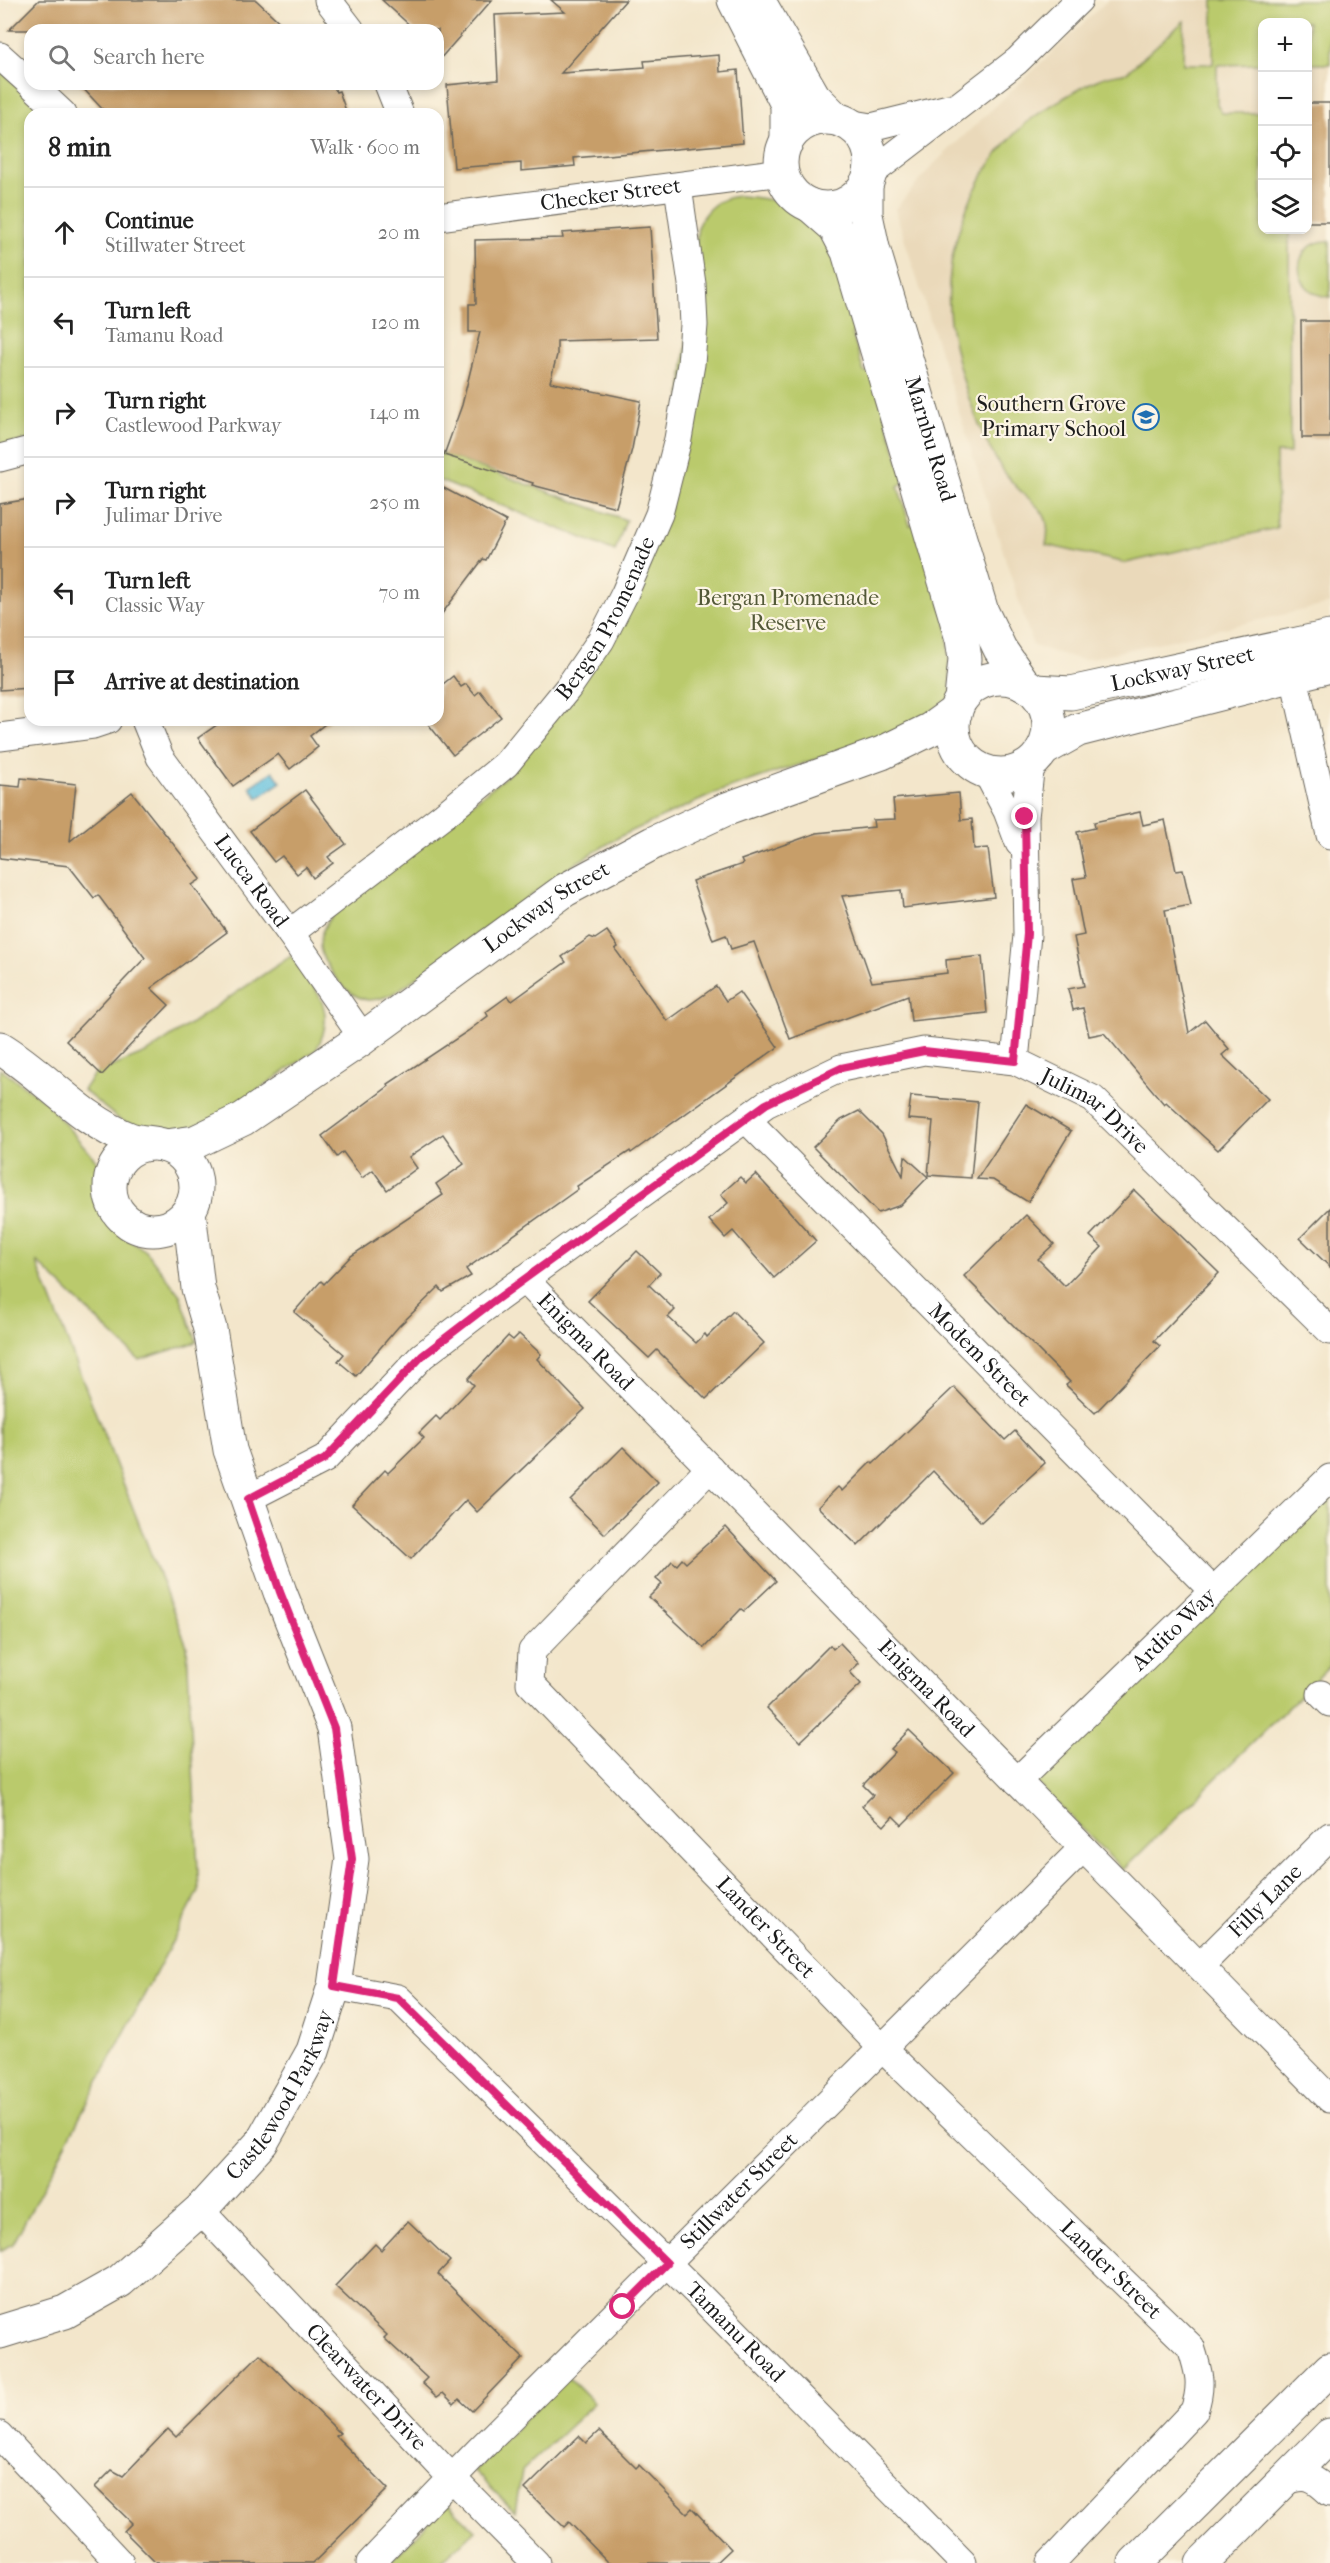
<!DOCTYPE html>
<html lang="en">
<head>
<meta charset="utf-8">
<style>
	body { margin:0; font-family:"IM FELL French Canon",serif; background:#f6f6f6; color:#222 }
	.controls { position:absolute; right:18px; top:18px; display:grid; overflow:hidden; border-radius:12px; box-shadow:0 3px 9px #0003 }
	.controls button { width:54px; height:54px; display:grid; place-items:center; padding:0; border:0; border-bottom:2px solid #e0e0e0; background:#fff; color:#222; font:30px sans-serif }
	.stop { position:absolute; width:18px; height:18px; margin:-14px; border:4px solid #db2777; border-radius:50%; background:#fff }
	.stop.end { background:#db2777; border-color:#fff; box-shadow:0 2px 6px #0008 }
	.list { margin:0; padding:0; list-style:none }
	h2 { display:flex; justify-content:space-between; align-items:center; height:78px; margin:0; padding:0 24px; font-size:26px }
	h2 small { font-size:20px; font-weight:400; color:#767676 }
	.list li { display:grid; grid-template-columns:39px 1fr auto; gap:18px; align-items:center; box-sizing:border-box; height:90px; padding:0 24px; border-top:2px solid #e0e0e0 }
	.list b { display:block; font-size:22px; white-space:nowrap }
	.list p { margin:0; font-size:20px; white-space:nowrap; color:#767676 }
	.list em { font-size:20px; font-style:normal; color:#767676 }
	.icon { flex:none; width:33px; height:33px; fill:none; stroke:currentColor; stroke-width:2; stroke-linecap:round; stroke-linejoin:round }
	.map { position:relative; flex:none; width:1330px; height:2563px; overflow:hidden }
	.search { position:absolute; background:#fff; box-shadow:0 3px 9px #0003; left:24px; top:24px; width:420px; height:66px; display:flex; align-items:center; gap:15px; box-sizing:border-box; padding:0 21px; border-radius:18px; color:#767676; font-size:22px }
	.panel { position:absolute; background:#fff; box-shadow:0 3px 9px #0003; left:24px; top:108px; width:420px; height:618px; border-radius:18px }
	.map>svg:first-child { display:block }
	.built { fill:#ead9ba; fill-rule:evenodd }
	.green { fill:#baca6c; stroke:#6b7344; stroke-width:1.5 }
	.water { fill:#5fc0de; stroke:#3e6e7d; stroke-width:1.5 }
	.building { fill:#c79e69 }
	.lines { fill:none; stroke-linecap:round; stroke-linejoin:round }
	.street-casing { stroke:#676359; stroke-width:29 }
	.secondary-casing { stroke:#676359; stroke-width:35 }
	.primary-casing { stroke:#676359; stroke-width:35 }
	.street { stroke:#fff; stroke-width:27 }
	.secondary { stroke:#fff; stroke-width:33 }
	.primary { stroke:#fff; stroke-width:33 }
	.route { stroke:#db2777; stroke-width:8 }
	.labels { text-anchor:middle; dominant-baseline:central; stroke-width:4.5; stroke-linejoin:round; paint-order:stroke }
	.street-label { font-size:22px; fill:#1c1c1c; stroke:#fcf5e5 }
	.poi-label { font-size:22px; fill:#1c1c1c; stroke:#fcf5e5; text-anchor:end }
	.park-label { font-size:22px; fill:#535938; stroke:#fcf5e5 }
</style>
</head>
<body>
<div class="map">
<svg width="1330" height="2563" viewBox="0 0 1330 2563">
	<rect width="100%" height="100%" fill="#fcf5e5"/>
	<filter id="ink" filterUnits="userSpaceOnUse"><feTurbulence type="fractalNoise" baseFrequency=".0167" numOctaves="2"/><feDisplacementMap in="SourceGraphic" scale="12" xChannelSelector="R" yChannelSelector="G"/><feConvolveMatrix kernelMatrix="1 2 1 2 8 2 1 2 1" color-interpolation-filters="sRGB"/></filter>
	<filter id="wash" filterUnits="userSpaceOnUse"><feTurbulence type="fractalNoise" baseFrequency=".008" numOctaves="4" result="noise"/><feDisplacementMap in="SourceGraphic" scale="24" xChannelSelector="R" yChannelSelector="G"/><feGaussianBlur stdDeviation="1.35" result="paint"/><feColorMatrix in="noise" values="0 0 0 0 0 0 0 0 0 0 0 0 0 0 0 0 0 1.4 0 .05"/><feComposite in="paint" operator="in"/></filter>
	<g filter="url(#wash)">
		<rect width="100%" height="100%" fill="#f3e6cb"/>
		<path class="built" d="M1108,0H1330V604L1082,660L1033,646L895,209L934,164ZM1262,22H1308V230H1262Z"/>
		<g class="green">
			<path d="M1213,0H1330V64H1308V22H1262V64L1217,65V105L1222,113H1262V230H1289L1290,453H1276L1277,528L1126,563L1046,545C1054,508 1031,505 1012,482C983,448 962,384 953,340C937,264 967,176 1025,124C1038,113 1052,105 1067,96C1085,85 1104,74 1126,73L1184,21L1183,64H1213Z"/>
			<polygon points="0,70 46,114 30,114 30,439 0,447"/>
			<path d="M739,196C755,197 775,199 789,206C833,226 844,287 859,328L852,333L864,372H872L905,482L898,486L910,525H918L947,624L951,697L904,732L779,771L718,792L621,836L576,863L396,992C387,997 378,1000 368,1000C355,998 345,989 337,979C319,956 312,941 332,915L509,774L670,508L698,225C707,207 719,198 739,196Z"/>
			<path d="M1330,241V297H1328C1288,292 1291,240 1330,241Z"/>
			<polygon points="438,452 626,520 615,551 438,480"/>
			<path d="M291,956C315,989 339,1009 316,1050L223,1114L168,1137L120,1120L83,1090L94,1074L148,1052Z"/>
			<polygon points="0,1069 45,1101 97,1161 107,1211 124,1236 146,1251 180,1295 197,1342 139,1360 36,1261 187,1646 199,1891 13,2244 0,2251"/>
			<polygon points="1330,1490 1330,1666 1123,1870 1035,1781"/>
			<polygon points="567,2376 594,2403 522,2471 515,2512 474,2471"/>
			<polygon points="447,2504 475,2530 440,2563 389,2563"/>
		</g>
		<polygon class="water" points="273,771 281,782 258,798 250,787"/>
		<g id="blocks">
			<g class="building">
				<polygon points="39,0 256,0 288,30 9,30"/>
				<polygon points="382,0 492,0 438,61 438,30 415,30"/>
				<polygon points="551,0 626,0 561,73 645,67 644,61 719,55 720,72 738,70 743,143 574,158 575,166 521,171 521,163 454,168 447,85 498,80 495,15 565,12"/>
				<polygon points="79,84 333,84 336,92 339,91 347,114 107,114"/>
				<rect x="1308" y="103" width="22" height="119"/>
				<polygon points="650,227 657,338 557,341 557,355 550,382 641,401 632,449 616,507 532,485 533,483 444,455 462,405 480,332 469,332 469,304 476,304 475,240 563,238 562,233"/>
				<polygon points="1301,321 1330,321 1330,438 1302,438"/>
				<polygon points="438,485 506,521 486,560 483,559 438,619"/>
				<polygon points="30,499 30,688 0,690 0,504"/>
				<polygon points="453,676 461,687 466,684 475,695 480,691 501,717 453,755 425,720 438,720 438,688"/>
				<polygon points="224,720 330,720 310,736 318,747 290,769 278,754 233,786 198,738"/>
				<polygon points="21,778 76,784 70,841 132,792 201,879 192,885 227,932 151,988 169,1005 102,1075 66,1041 145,958 98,895 94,898 69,866 0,858 0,785 20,787"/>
				<polygon points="305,790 346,844 328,857 333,863 313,878 306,867 297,874 282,856 274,862 250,831"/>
				<polygon points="959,793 961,820 972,819 974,849 988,848 994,897 903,908 901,890 842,896 872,982 947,973 946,960 982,956 987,1013 911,1021 908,995 790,1039 754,942 731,949 726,935 713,940 692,881 743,864 741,860 817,833 874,827 873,820 895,819 893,799"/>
				<polygon points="1140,812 1143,825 1165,820 1176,871 1183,870 1191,905 1165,910 1189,1033 1205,1020 1229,1049 1222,1055 1268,1099 1218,1150 1166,1102 1164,1104 1104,1033 1089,1036 1083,1008 1073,1010 1068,989 1084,986 1074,937 1084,935 1073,879 1086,877 1077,832 1095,828 1094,822"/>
				<polygon points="607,931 618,947 615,949 667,1021 716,986 726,1001 739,992 778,1047 631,1153 630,1151 577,1186 578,1189 466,1269 471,1276 443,1292 439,1287 399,1326 356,1376 338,1361 344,1354 294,1312 321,1281 324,1284 351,1256 443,1195 436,1184 464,1164 443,1134 409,1157 417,1168 387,1190 373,1170 362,1178 343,1152 337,1157 322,1136 389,1086 388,1084 468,1031 488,1016 486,1012 508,996 512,1001 566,962 562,957 590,937 595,939"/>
				<polygon points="911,1096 978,1102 971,1178 928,1175 933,1121 908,1119"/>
				<polygon points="1026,1104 1071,1131 1028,1202 993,1180 977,1179"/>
				<polygon points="859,1111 882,1134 903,1176 905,1156 928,1177 901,1205 878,1213 813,1147 841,1120"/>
				<polygon points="756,1174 816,1241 774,1278 733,1231 725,1238 709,1220 728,1203 721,1194 740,1177 746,1183"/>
				<polygon points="1134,1190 1219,1273 1154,1341 1160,1346 1095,1413 1066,1385 1070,1382 964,1276 1026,1215 1054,1244 1038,1259 1065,1286 1102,1247 1090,1236"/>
				<polygon points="1330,1208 1330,1267 1300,1238"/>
				<polygon points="637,1251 660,1273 649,1285 675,1310 668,1317 696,1343 705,1334 707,1337 733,1311 764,1343 706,1399 657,1350 649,1358 588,1301"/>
				<polygon points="519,1334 541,1354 537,1359 585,1409 477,1512 466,1500 411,1559 352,1505 385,1470 388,1473 424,1438 419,1433 436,1416 440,1420 474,1385 468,1379 508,1336 513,1340"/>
				<polygon points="954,1387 1005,1440 1015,1431 1045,1463 981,1522 933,1471 858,1546 818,1507 838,1487 842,1491 871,1462 873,1464"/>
				<polygon points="623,1447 658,1482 605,1534 570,1500"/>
				<polygon points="726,1527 776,1581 744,1611 741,1609 704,1648 649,1597 662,1584 656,1579 672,1561 677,1565 682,1559 686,1563"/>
				<polygon points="840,1643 859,1663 850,1672 861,1684 800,1742 767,1708 830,1645 833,1649"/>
				<polygon points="909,1730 954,1773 902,1825 893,1816 884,1826 862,1806 873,1795 863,1785 895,1752 891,1749"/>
				<polygon points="408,2221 450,2261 438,2274 523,2358 472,2411 459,2399 454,2404 443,2393 437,2397 422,2383 427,2378 384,2338 387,2335 335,2286 375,2244 381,2250"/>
				<polygon points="260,2354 340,2433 336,2436 388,2489 313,2563 156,2563 124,2531 132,2523 95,2487 112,2470 123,2476 168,2429 176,2437"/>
				<polygon points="599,2431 636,2468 639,2465 687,2513 692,2508 731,2549 716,2563 609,2563 569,2522 564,2527 525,2489 579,2436 586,2443"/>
			</g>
		</g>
	</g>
	<g filter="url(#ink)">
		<use href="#blocks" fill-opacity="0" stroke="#676359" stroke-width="1.5"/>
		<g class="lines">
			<defs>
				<g id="street">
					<polyline points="328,0 351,30"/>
					<polyline points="0,56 30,83"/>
					<polyline points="31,84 63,114"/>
					<polyline points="388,84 400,114"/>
					<polyline points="847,123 871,127 948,108"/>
					<polyline points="870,174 1017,61 1079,0"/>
					<path id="s1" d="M438,217L782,172"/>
					<polyline points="0,458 30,450"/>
					<polyline points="1289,655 1330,835"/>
					<path id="s2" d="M145,720L160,757L290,933L363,1038"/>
					<polyline points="0,737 93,725 108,720"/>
					<polyline points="986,771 1007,811 1019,843"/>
					<path id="s3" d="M290,933L444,815L506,764L568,688L601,640L624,595L659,514L678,439L691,364L694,325L692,284L678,187"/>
					<polyline points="1015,1061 1027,935 1025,817 1031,763"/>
					<path id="s4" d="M746,1119L1213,1591"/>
					<path id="s5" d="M524,1279L1330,2099"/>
					<path id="s6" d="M710,1468L532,1651L530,1683L883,2049L1191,2347C1199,2372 1203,2385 1194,2411L1050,2563"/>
					<path id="s7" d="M247,1499L325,1459L422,1356L486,1307L766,1104L841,1068L924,1051L1015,1061L1093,1099L1330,1331"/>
					<polyline points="1321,1694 1330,1703"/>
					<path id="s8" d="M1017,1781L1330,1478"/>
					<path id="s9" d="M1200,1966L1330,1836"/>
					<path id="s10" d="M334,1986L398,1998L695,2291L963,2563"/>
					<path id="s11" d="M200,2210L452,2478L536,2563"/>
					<polyline points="0,2435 120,2563"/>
					<path d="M1283,2482C1306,2474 1312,2476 1330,2493"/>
					<path id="s12" d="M370,2563L479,2450L1083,1848"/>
				</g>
				<g id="secondary">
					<polyline points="734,0 787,104 787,141"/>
					<polyline points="758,0 814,97 835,118"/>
					<circle cx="826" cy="163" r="45"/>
					<path id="s13" d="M866,184V215L873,248L982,612L1000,649L1024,684"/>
					<polyline points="810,205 835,227 848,252 962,639 965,659 961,699"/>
					<circle cx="1001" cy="726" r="48"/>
					<path id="s14" d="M1035,691L1071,693L1330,637"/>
					<polyline points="1044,749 1078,730 1330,666"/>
					<path d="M0,1048C45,1075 80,1120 130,1139C139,1142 149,1142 158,1144"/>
					<circle cx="153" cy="1187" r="43"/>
					<path id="s15" d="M166,1146L195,1142L243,1119L363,1038L565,890L653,843L724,810L882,753L931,729L956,711"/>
					<path id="s16" d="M0,2332L65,2312L120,2281L200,2210L262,2142L313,2051L334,1986L352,1859L334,1728L280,1592L230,1450L210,1329L198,1288L189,1211"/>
				</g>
				<g id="primary">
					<polyline points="1135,2563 1330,2369"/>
					<polyline points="1202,2563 1330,2435"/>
				</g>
			</defs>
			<use href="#street" class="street-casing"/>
			<use href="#secondary" class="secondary-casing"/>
			<use href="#primary" class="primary-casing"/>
			<use href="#street" class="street"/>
			<use href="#secondary" class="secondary"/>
			<use href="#primary" class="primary"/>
		</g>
	</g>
	<g class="lines" filter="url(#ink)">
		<polyline class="route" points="623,2307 667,2263 398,1998 334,1986 352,1859 334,1728 280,1592 248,1499 325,1459 422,1356 486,1307 766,1104 841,1068 924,1051 1015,1061 1027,934 1025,817"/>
	</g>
	<defs>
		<symbol id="school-ring" viewBox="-11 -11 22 22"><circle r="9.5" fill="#fcf5e5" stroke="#1f6fb2" stroke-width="1.5"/><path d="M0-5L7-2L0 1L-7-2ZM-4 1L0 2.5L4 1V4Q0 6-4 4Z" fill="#1f6fb2"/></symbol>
	</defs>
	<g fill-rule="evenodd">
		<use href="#school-ring" x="1131" y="402" width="30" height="30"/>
	</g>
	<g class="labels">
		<g class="street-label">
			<text stroke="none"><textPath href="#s1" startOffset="174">Checker Street</textPath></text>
			<text stroke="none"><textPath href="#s13" startOffset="264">Marnbu Road</textPath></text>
			<text stroke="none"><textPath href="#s3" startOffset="452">Bergen Promenade</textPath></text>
			<text stroke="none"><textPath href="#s14" startOffset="150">Lockway Street</textPath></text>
			<text stroke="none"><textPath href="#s2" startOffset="194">Lucca Road</textPath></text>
			<text stroke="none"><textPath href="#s15" startOffset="453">Lockway Street</textPath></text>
			<text stroke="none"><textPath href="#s7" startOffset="1010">Julimar Drive</textPath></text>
			<text stroke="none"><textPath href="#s5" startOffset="88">Enigma Road</textPath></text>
			<text stroke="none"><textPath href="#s4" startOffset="332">Modem Street</textPath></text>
			<text stroke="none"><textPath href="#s8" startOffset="218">Ardito Way</textPath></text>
			<text stroke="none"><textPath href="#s5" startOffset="574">Enigma Road</textPath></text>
			<text stroke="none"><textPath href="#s9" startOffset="92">Filly Lane</textPath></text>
			<text stroke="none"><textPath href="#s6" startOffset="627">Lander Street</textPath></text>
			<text stroke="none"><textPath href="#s16" startOffset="380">Castlewood Parkway</textPath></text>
			<text stroke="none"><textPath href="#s12" startOffset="524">Stillwater Street</textPath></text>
			<text stroke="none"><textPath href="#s6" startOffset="1113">Lander Street</textPath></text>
			<text stroke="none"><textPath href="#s10" startOffset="540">Tamanu Road</textPath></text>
			<text stroke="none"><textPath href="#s11" startOffset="243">Clearwater Drive</textPath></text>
		</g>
		<g class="poi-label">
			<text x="1126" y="404">Southern Grove<tspan x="1126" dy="25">Primary School</tspan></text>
		</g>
		<g class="park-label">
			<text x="788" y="598">Bergan Promenade<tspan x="788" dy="25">Reserve</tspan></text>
		</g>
	</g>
</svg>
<div class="controls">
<button>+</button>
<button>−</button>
<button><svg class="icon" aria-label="locate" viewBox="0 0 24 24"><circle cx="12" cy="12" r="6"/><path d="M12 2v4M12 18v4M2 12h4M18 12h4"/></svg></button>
<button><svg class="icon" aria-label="layers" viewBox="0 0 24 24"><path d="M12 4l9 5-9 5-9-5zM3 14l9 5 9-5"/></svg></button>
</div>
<div class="stop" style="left:623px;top:2307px"></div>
<div class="stop end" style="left:1025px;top:817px"></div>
<div class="search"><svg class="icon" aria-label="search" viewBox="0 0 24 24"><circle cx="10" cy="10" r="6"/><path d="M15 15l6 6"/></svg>Search here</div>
<section class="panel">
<h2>8 min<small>Walk · 600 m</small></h2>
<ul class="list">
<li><svg class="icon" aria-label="ahead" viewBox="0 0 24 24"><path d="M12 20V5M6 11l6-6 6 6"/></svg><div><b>Continue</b><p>Stillwater Street</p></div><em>20 m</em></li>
<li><svg class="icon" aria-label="left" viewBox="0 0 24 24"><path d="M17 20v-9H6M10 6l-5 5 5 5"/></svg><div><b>Turn left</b><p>Tamanu Road</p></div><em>120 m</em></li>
<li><svg class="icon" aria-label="right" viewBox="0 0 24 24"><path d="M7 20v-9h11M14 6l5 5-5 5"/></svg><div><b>Turn right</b><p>Castlewood Parkway</p></div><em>140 m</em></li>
<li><svg class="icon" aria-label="right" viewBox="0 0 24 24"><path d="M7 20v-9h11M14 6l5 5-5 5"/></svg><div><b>Turn right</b><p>Julimar Drive</p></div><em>250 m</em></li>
<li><svg class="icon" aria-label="left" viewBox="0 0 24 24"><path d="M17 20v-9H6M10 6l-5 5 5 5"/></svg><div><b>Turn left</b><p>Classic Way</p></div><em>70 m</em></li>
<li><svg class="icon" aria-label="arrive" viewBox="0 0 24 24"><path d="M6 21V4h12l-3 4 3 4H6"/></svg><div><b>Arrive at destination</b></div></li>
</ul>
</section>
</div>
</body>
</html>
